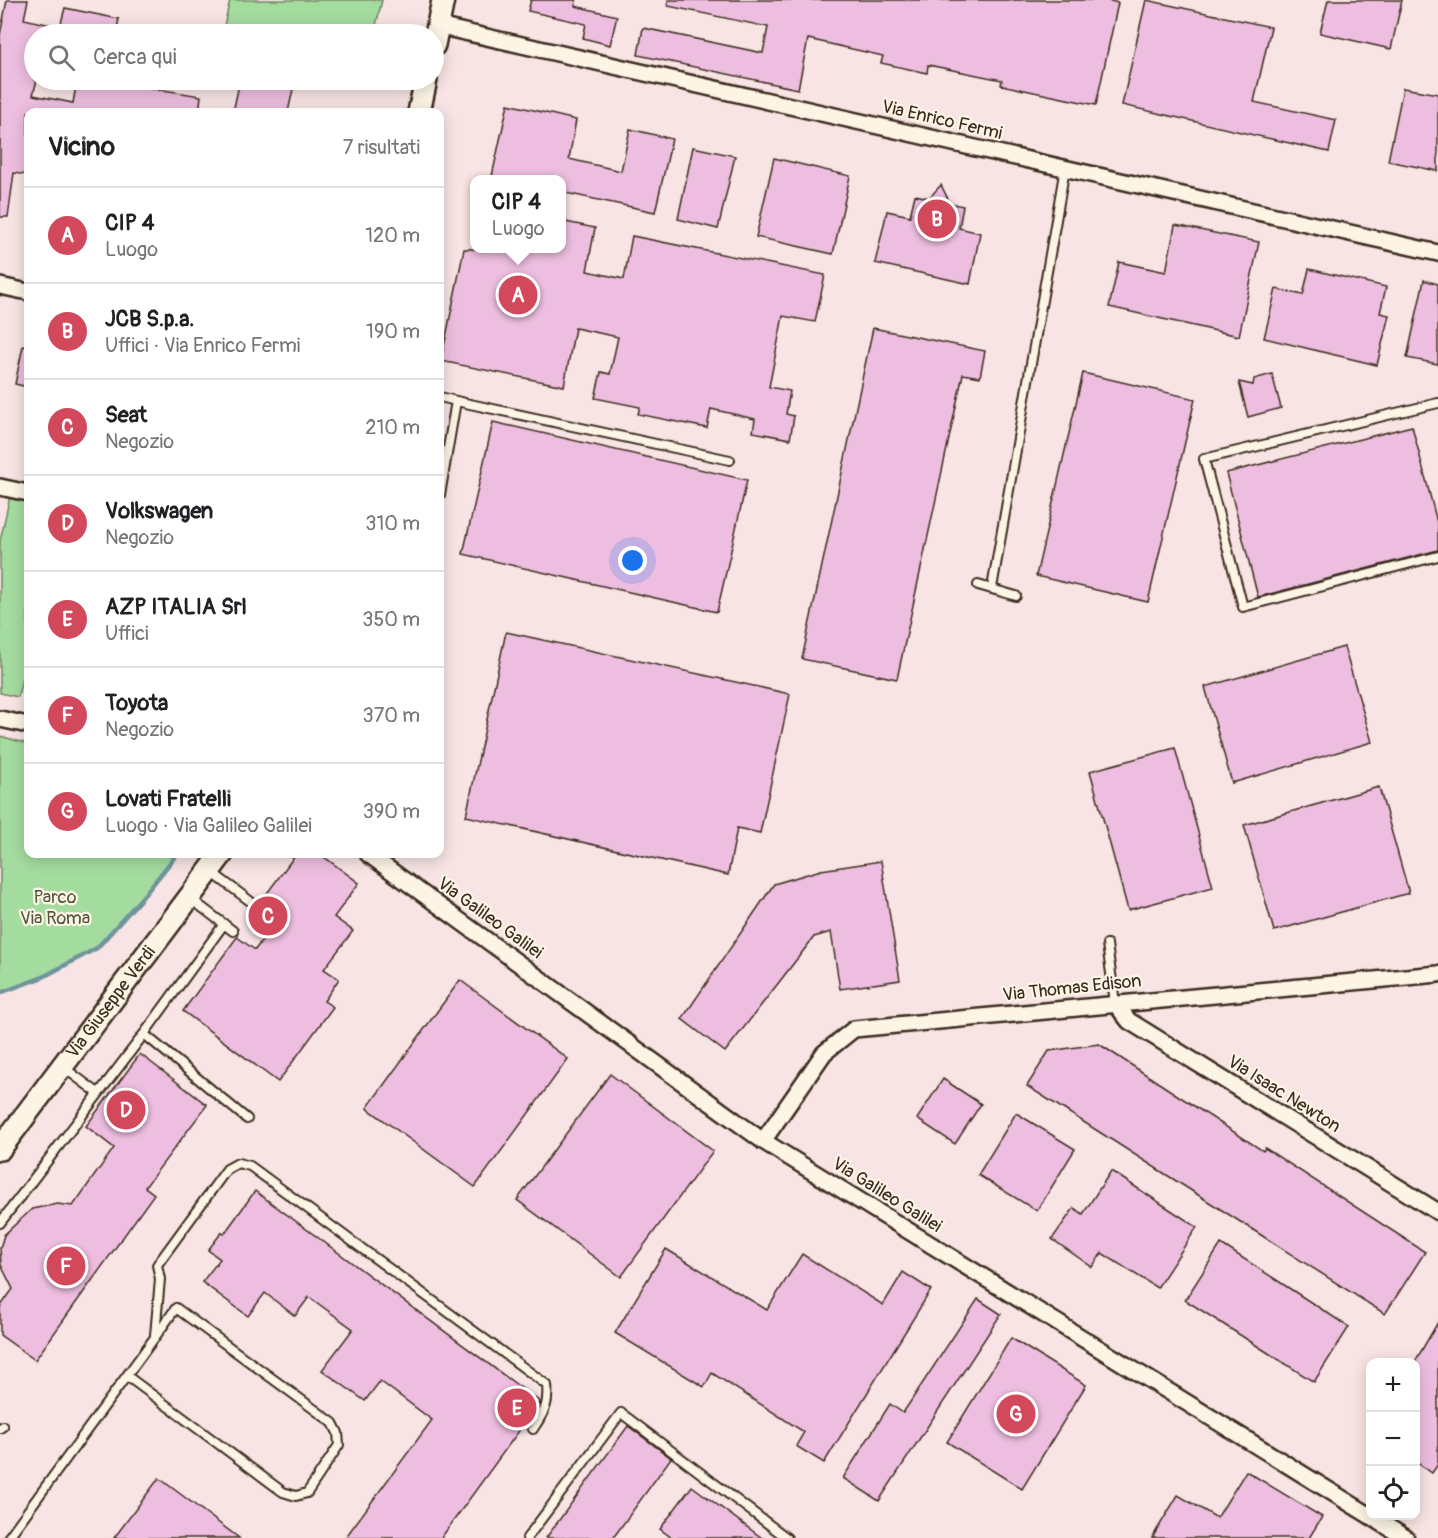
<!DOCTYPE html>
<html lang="it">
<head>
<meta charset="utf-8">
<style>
	body { margin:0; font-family:Pangolin,sans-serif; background:#f6f6f6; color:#202124 }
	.controls { position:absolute; right:18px; bottom:18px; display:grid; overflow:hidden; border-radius:12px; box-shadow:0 3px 15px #0003 }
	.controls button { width:54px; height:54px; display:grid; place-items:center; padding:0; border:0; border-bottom:2px solid #e0e0e0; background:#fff; color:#202124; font:30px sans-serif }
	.you { position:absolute; left:633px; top:561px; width:21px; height:21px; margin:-15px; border:4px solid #fff; border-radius:50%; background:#1a73e8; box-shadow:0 0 0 9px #1a73e833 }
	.badge { display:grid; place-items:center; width:39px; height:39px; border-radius:50%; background:#d1495b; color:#fff; font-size:20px; font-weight:700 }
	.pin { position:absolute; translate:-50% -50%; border:3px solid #fff; box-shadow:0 2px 6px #0006 }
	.popup { position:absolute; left:470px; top:175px; width:96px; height:78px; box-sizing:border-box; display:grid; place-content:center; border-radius:12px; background:#fff; filter:drop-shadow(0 2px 4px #0005); font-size:20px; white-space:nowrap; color:#757577 }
	.popup b { font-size:22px; color:#202124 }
	.popup::after { content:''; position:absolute; left:50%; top:100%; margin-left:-12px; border:12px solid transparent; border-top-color:#fff }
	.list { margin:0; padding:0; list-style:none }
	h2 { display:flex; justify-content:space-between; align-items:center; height:78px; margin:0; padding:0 24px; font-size:26px }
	h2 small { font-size:20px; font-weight:400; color:#757577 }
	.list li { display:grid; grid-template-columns:39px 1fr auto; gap:18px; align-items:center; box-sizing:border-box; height:96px; padding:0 24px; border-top:2px solid #e0e0e0 }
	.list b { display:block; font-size:22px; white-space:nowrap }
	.list p { margin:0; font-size:20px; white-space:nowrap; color:#757577 }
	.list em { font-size:20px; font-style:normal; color:#757577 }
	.icon { flex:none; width:33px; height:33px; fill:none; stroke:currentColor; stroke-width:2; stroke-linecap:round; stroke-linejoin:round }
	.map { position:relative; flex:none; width:1438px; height:1538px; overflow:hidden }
	.search { position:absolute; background:#fff; box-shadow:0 3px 15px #0003; left:24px; top:24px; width:420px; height:66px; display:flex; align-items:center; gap:15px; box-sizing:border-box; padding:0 21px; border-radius:33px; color:#757577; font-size:22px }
	.panel { position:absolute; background:#fff; box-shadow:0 3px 15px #0003; left:24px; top:108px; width:420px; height:750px; border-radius:12px }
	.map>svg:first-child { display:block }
	.green { fill:#a4dca0; stroke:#70835f; stroke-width:1.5 }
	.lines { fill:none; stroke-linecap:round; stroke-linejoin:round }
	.stream { stroke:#6f949d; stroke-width:4.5 }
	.building { fill:#eebee0; stroke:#3b2a1e; stroke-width:1.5 }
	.lane-casing { stroke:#3b2a1e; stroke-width:12 }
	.street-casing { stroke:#3b2a1e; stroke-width:20 }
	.secondary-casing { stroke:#3b2a1e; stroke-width:26 }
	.lane { stroke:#fcf5e5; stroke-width:8 }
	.street { stroke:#fcf5e5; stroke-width:15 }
	.secondary { stroke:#fcf5e5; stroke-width:21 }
	.labels { text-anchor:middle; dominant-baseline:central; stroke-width:4.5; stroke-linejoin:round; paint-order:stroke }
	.street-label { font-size:18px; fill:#3b2a1e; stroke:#fcf5e5 }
	.park-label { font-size:18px; fill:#55563e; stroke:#fcf5e5 }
</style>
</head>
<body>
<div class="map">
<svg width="1438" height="1538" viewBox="0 0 1438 1538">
	<rect width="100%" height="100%" fill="#f8e4e4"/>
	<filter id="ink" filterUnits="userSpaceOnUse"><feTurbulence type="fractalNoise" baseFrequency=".0167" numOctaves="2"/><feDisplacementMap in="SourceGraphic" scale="12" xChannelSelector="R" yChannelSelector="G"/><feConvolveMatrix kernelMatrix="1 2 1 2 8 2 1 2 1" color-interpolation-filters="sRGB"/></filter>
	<g filter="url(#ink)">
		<g class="green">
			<polygon points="230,0 382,0 374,34 222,34"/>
			<polygon points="10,496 28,500 28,651 18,697 0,693 0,541"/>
			<polygon points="0,736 28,744 28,854 177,854 145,894 97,948 43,977 0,993"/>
		</g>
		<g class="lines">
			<polyline class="stream" points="0,993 43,977 97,948 145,894 177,854"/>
		</g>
		<g class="building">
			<polygon points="7,0 28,0 24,19 60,27 65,8 119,19 116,34 34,34 34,80 37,80 33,95 73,103 77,80 102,80 201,96 199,112 28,112 28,175 14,173 8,217 0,217 0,35"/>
			<polygon points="531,0 576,0 575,6 617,16 610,45 583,38 586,24 528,11"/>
			<polygon points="668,0 1107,0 1118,3 1096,105 1001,85 1002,80 928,65 927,73 881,63 883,56 808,39 798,89 638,55 643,28 763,53 768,27 668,6"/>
			<polygon points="1146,0 1271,27 1254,102 1336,120 1329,152 1122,105"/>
			<polygon points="1328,0 1402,0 1391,49 1320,33"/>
			<polygon points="240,80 295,80 288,112 233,112"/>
			<polygon points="1403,88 1438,94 1438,171 1388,161"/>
			<polygon points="508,104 576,120 569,159 621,171 630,129 672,139 655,212 561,192 561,180 507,180 492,176"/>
			<polygon points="693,147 735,156 718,229 678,219"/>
			<polygon points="774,158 850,176 833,254 756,237"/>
			<polygon points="941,185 950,203 963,206 959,228 980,233 970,284 875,263 887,211 910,216 915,195 929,198"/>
			<polygon points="561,221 595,228 587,271 624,279 632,236 825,275 815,322 783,316 769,387 790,391 786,414 794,416 790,439 753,432 755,419 711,409 707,428 638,414 640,407 595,398 601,372 610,374 618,337 575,328 564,386 441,361 464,249 561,249"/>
			<polygon points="1175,225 1259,242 1239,336 1109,307 1119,262 1166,272"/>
			<polygon points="1309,269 1386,287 1380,313 1389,315 1377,365 1264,338 1276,289 1303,295"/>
			<polygon points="1424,280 1438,284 1438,364 1407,358"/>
			<polygon points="873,328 985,351 980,377 963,374 897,679 802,659"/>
			<polygon points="23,346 28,347 28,387 15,384"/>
			<polygon points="1083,373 1195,399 1148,602 1036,576"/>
			<polygon points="1272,374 1281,408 1248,417 1239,382 1253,385 1254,379"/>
			<polygon points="493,422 747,480 717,612 463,554"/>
			<polygon points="1412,426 1438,526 1438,550 1258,597 1226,473"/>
			<polygon points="506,632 790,694 760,833 737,828 728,875 466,816"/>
			<polygon points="1344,647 1372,742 1232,783 1205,687"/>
			<polygon points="1175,748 1213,887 1128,910 1090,771"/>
			<polygon points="1379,787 1409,893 1274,931 1244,825"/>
			<polygon points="296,854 320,854 359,883 334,917 353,931 324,969 339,979 324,1001 333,1007 278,1082 183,1011 237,937 255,950 270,929 251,915"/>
			<polygon points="881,861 900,980 840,989 831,932 814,937 725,1052 682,1019 774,884 821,870"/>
			<polygon points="460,980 568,1059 475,1187 367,1108"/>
			<polygon points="1099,1044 1263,1151 1265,1148 1425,1252 1385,1314 1027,1086 1049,1051"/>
			<polygon points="140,1054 207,1105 145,1187 154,1194 35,1360 0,1335 0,1307 13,1289 1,1265 0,1248 4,1235 32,1209 57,1204 73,1206 114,1148 86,1126"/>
			<polygon points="610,1074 713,1151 621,1277 517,1200"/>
			<polygon points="943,1079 981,1104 955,1144 917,1119"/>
			<polygon points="1016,1113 1075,1149 1037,1211 978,1175"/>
			<polygon points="1111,1171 1197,1227 1157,1288 1102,1253 1092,1267 1052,1239 1074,1208 1083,1214"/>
			<polygon points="255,1191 540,1402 441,1538 345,1538 432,1420 380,1381 365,1401 322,1370 353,1329 309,1297 295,1316 265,1293 248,1316 202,1282 220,1259 208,1250 222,1232 224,1234"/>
			<polygon points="1221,1244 1349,1327 1314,1382 1185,1300"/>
			<polygon points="666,1249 767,1310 802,1254 883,1305 903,1272 931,1290 824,1463 796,1446 804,1432 712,1373 704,1387 615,1333"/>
			<polygon points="978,1299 1001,1314 879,1501 843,1478 890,1404 903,1413"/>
			<polygon points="1438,1322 1438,1464 1432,1473 1416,1462 1416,1360"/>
			<polygon points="1011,1338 1086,1385 1022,1489 947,1442"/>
			<polygon points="628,1426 671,1458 613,1538 546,1538"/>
			<polygon points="1246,1471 1322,1517 1309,1538 1152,1538 1178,1495 1217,1518"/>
			<polygon points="159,1478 239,1538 114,1538"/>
			<polygon points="692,1486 762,1538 672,1538 660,1529"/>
		</g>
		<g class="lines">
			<defs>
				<g id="lane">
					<polyline points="440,397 456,401 440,495"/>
					<polyline points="456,401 730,460"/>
					<polyline points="1438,403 1204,459 1243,607 1438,556"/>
					<polyline points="978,585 1016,596"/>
					<polyline points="992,588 1065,168"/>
					<polyline points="210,871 250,901"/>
					<polyline points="191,899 233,931"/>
					<polyline points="1107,944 1115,1003"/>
					<polyline points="144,1034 247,1119"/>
					<polyline points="63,1067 98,1093"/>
					<polyline points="0,1223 144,1034 224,924"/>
					<path d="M155,1335L160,1279L157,1265L227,1169L238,1163L250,1166L547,1385C549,1406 544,1412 533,1429"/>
					<polyline points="0,1428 3,1426"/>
					<polyline points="8,1538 155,1337 176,1308 333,1423 338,1433 339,1445 307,1493 296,1496 283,1492 127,1376"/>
					<polyline points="527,1538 621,1413 787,1538"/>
				</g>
				<g id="street">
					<polyline points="438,26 1438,253"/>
					<polyline points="0,286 28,292"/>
					<polyline points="0,487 28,493"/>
					<polyline points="0,719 28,725"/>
					<polyline points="368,854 763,1141 1406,1538"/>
					<polyline points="1115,1003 1129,1021 1438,1212"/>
					<polyline points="763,1141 824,1053 854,1029 1438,974"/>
				</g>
				<g id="secondary">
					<polyline points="434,45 443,0"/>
					<polyline points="419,112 426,80"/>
					<path id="s1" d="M0,1149L222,854"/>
				</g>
			</defs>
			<use href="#lane" class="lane-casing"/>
			<use href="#street" class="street-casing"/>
			<use href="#secondary" class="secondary-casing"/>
			<use href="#lane" class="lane"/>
			<use href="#street" class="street"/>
			<use href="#secondary" class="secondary"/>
		</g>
	</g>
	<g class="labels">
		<g class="street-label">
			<text transform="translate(942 120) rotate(13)">Via Enrico Fermi</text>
			<text transform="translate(490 918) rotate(36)">Via Galileo Galilei</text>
			<text transform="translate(1072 988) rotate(-6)">Via Thomas Edison</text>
			<text stroke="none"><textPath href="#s1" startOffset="184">Via Giuseppe Verdi</textPath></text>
			<text transform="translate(1284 1094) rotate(32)">Via Isaac Newton</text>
			<text transform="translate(887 1195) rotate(32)">Via Galileo Galilei</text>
		</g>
		<g class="park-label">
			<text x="55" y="897">Parco<tspan x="55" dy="21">Via Roma</tspan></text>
		</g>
	</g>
</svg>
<div class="controls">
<button>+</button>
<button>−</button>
<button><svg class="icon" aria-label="locate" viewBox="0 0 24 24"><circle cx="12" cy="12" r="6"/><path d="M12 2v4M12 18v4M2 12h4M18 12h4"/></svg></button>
</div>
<div class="you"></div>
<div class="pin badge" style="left:518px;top:295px">A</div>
<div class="popup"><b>CIP 4</b>Luogo</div>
<div class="pin badge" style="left:937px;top:219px">B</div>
<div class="pin badge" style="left:268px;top:916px">C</div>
<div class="pin badge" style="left:126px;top:1110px">D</div>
<div class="pin badge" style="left:517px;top:1408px">E</div>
<div class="pin badge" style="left:66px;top:1266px">F</div>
<div class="pin badge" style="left:1016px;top:1414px">G</div>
<div class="search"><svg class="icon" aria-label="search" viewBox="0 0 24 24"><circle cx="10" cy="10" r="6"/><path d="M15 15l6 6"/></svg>Cerca qui</div>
<section class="panel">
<h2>Vicino<small>7 risultati</small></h2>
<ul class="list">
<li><span class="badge">A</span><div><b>CIP 4</b><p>Luogo</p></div><em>120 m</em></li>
<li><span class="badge">B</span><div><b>JCB S.p.a.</b><p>Uffici · Via Enrico Fermi</p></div><em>190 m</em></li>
<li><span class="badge">C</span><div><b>Seat</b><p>Negozio</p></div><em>210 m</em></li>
<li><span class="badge">D</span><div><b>Volkswagen</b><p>Negozio</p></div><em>310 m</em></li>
<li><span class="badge">E</span><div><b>AZP ITALIA Srl</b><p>Uffici</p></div><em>350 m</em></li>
<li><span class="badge">F</span><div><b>Toyota</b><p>Negozio</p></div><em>370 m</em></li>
<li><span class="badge">G</span><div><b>Lovati Fratelli</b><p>Luogo · Via Galileo Galilei</p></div><em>390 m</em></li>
</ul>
</section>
</div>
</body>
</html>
